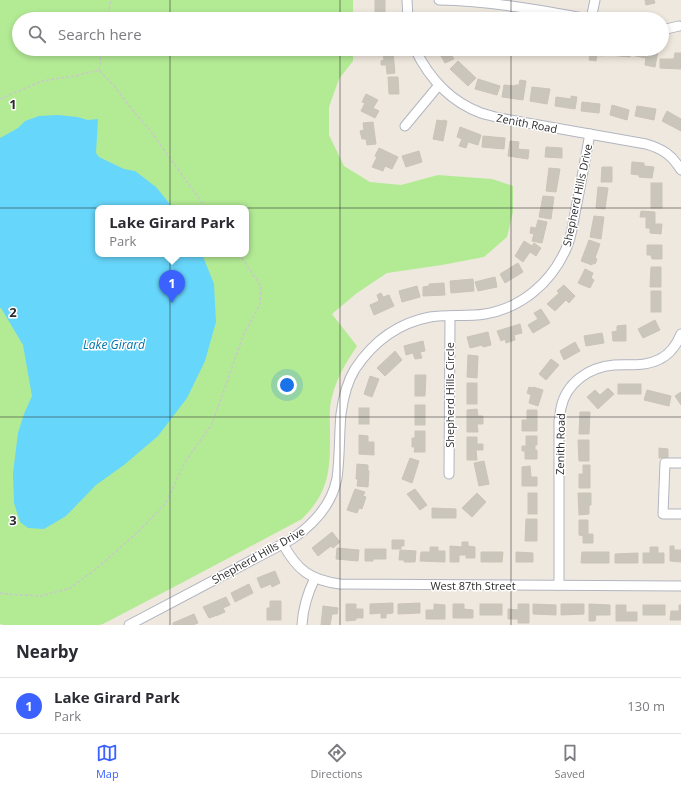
<!DOCTYPE html>
<html lang="en">
<head>
<meta charset="utf-8">
<style>
	body { margin:0; font-family:"Open Sans",sans-serif; background:#f2f2f3; color:#2b2b33 }
	.you { position:absolute; left:287px; top:385px; width:14px; height:14px; margin:-10px; border:3px solid #fff; border-radius:50%; background:#1a73e8; box-shadow:0 0 0 6px #1a73e833 }
	.badge { display:grid; place-items:center; width:26px; height:26px; border-radius:50%; background:#3b62ff; color:#fff; font-size:13px; font-weight:700 }
	.pin { position:absolute; translate:-50% -33px; filter:drop-shadow(0 1px 2px #0008) }
	.pin::after { content:''; position:absolute; top:21px; width:14px; height:12px; background:inherit; clip-path:polygon(0 0,100% 0,50% 100%) }
	.popup { position:absolute; left:95px; top:205px; width:154px; height:52px; box-sizing:border-box; display:grid; place-content:center; border-radius:8px; background:#fff; filter:drop-shadow(0 1px 3px #0005); font-size:13px; white-space:nowrap; color:#7c7c81 }
	.popup b { font-size:15px; color:#2b2b33 }
	.popup::after { content:''; position:absolute; left:50%; top:100%; margin-left:-8px; border:8px solid transparent; border-top-color:#fff }
	.list { margin:0; padding:0; list-style:none }
	h2 { display:flex; justify-content:space-between; align-items:center; height:52px; margin:0; padding:0 16px; font-size:17px }
	h2 small { font-size:13px; font-weight:400; color:#7c7c81 }
	.list li { display:grid; grid-template-columns:26px 1fr auto; gap:12px; align-items:center; box-sizing:border-box; height:56px; padding:0 16px; border-top:1px solid #e1e1e2 }
	.list b { display:block; font-size:15px; white-space:nowrap }
	.list p { margin:0; font-size:13px; white-space:nowrap; color:#7c7c81 }
	.list em { font-size:13px; font-style:normal; color:#7c7c81 }
	.icon { flex:none; width:22px; height:22px; fill:none; stroke:currentColor; stroke-width:2; stroke-linecap:round; stroke-linejoin:round }
	.map { position:relative; flex:none; width:681px; height:625px; overflow:hidden }
	.search { position:absolute; background:#fff; box-shadow:0 2px 6px #0003; left:12px; right:12px; top:12px; height:44px; display:flex; align-items:center; gap:10px; box-sizing:border-box; padding:0 14px; border-radius:22px; color:#7c7c81; font-size:15px }
	.sheet { height:108px; background:#fff }
	nav { display:flex; justify-content:space-around; align-items:center; box-sizing:border-box; height:56px; border-top:1px solid #e1e1e2; background:#fff; font-size:11px; color:#7c7c81 }
	nav a { display:grid; justify-items:center; gap:2px }
	nav .on { color:#3b62ff }
	.map>svg:first-child { display:block }
	.green { fill:#b3eb95; fill-rule:evenodd }
	.water { fill:#67d6fb }
	.building { fill:#cac6bc; stroke:#cbc4b7 }
	.lines { fill:none; stroke-linecap:round; stroke-linejoin:round }
	.minor-casing { stroke:#b2b5c1; stroke-width:11 }
	.path { stroke:#c8c8c8; stroke-width:1.5; stroke-dasharray:3 2; stroke-linecap:butt }
	.minor { stroke:#fff; stroke-width:9 }
	.grid { fill:none; stroke:#2c2c2c; stroke-width:1; stroke-opacity:0.55 }
	.labels { text-anchor:middle; dominant-baseline:central; stroke-width:3; stroke-linejoin:round; paint-order:stroke }
	.street-label { font-size:11px; fill:#2c2c2c; stroke:#fff }
	.water-label { font-size:12px; font-style:italic; fill:#0073ad; stroke:#fff }
	.grid-label { font-size:13px; text-anchor:middle; font-weight:bold; fill:#2c2c2c; stroke:#fff; stroke-width:3; stroke-linejoin:round; paint-order:stroke }
</style>
</head>
<body>
<div class="map">
<svg width="681" height="625" viewBox="0 0 681 625">
	<rect width="100%" height="100%" fill="#efe8de"/>
	<path class="green" d="M0,0H353V19H19V49H353V61L339,79L329,107V135L344,166L370,182L401,185L438,175L492,179L513,186V212L507,237L484,257L442,265L387,273L357,293L332,314L357,346C345,364 336,379 331,401C329,411 330,422 330,432C330,459 331,482 314,505C311,510 306,514 302,519L172,588L103,624L99,625H3L0,624ZM98,208H246V254H98Z"/>
	<polygon class="water" points="58,115 77,117 88,120 98,119 96,153 99,157 124,169 135,171 156,187 173,208 98,208 98,254 202,254 214,284 216,322 205,361 187,398 158,436 124,465 96,485 66,516 44,529 28,528 20,522 14,503 13,473 18,433 24,414 32,396 23,345 1,308 0,308 0,138 18,128 25,121 39,116"/>
	<g class="building">
		<rect x="375" y="0" width="10" height="19"/>
		<polygon points="645,0 654,0 655,3 646,5"/>
		<polygon points="437,49 448,49 449,51 452,49 454,53 451,54 454,59 445,63"/>
		<polygon points="584,49 604,49 603,56 597,55 596,61 589,60 590,54 584,53"/>
		<polygon points="610,49 631,49 630,57 609,55"/>
		<polygon points="636,49 649,49 658,51 655,67 645,65 646,58 635,56"/>
		<polygon points="383,52 393,52 395,73 387,74 386,65 381,65 381,61 384,60"/>
		<polygon points="675,53 681,53 681,69 660,68 660,59 674,59"/>
		<polygon points="458,61 476,78 468,86 450,69"/>
		<polygon points="388,77 398,77 399,94 389,94"/>
		<polygon points="478,79 500,86 497,95 475,89"/>
		<polygon points="520,80 526,81 523,100 502,97 504,85 515,86 515,85 519,85"/>
		<polygon points="532,87 550,89 547,104 530,101"/>
		<polygon points="366,94 378,100 373,108 379,111 375,118 361,111 365,103 362,102"/>
		<polygon points="571,96 577,97 575,109 555,106 556,97 571,99"/>
		<polygon points="582,102 600,104 599,113 581,111"/>
		<polygon points="612,105 629,110 627,120 610,115"/>
		<polygon points="637,106 656,109 654,120 635,116"/>
		<polygon points="667,111 681,119 681,131 662,121"/>
		<polygon points="437,120 443,121 443,120 447,121 443,141 433,139"/>
		<polygon points="373,122 376,144 367,145 366,139 362,139 360,131 364,130 363,123"/>
		<polygon points="460,127 481,135 478,145 468,142 466,148 459,146 462,139 457,137"/>
		<polygon points="483,136 505,138 504,149 482,147"/>
		<polygon points="510,141 519,142 518,149 529,150 528,159 508,156"/>
		<polygon points="546,147 562,148 562,158 545,157"/>
		<polygon points="379,148 398,157 392,169 385,166 383,171 372,167 377,157 375,156"/>
		<polygon points="419,151 422,162 406,167 402,156"/>
		<polygon points="632,162 644,163 644,166 654,167 652,178 639,177 639,175 631,174"/>
		<polygon points="602,167 612,167 612,182 601,182"/>
		<polygon points="549,168 560,169 556,192 546,191"/>
		<rect x="651" y="183" width="11" height="25"/>
		<polygon points="598,187 608,188 605,209 596,208"/>
		<polygon points="543,196 554,197 551,219 539,217"/>
		<polygon points="641,211 655,212 655,224 662,224 661,234 650,233 650,228 646,228 646,217 640,217"/>
		<polygon points="594,216 604,217 601,239 590,237"/>
		<polygon points="538,220 547,222 542,243 532,241 534,234 530,233 531,227 536,228"/>
		<polygon points="589,240 600,244 595,258 597,259 595,264 593,263 592,265 581,261"/>
		<polygon points="524,241 532,246 534,243 541,248 536,256 530,252 523,262 515,256"/>
		<polygon points="647,245 662,245 662,259 652,259 651,255 647,255"/>
		<polygon points="518,263 523,272 505,283 500,274"/>
		<polygon points="651,267 661,267 661,287 650,287"/>
		<polygon points="585,269 593,273 591,278 594,280 590,288 578,283"/>
		<polygon points="495,277 497,287 478,291 475,282"/>
		<polygon points="473,279 474,291 451,293 450,281"/>
		<polygon points="444,283 445,295 423,296 423,287 429,286 429,284"/>
		<polygon points="564,285 575,296 569,303 566,300 555,311 547,304 559,293 557,291"/>
		<polygon points="417,286 420,297 402,302 399,291"/>
		<rect x="651" y="291" width="10" height="21"/>
		<polygon points="381,293 383,297 389,295 394,306 374,315 370,305 379,301 377,295"/>
		<polygon points="541,309 550,323 533,333 528,325 538,319 534,313"/>
		<polygon points="655,320 660,330 643,338 638,329"/>
		<polygon points="520,324 522,333 514,335 515,340 506,343 505,339 501,341 497,331"/>
		<polygon points="626,325 626,341 613,341 612,332 617,331 617,326"/>
		<polygon points="488,332 491,345 483,347 482,345 470,348 467,337"/>
		<polygon points="602,333 604,343 586,346 584,336"/>
		<polygon points="423,341 425,351 420,352 422,358 415,359 413,353 406,355 404,346"/>
		<polygon points="575,342 580,351 564,360 560,351"/>
		<polygon points="395,351 402,360 385,376 377,368"/>
		<polygon points="468,355 478,356 477,378 467,377"/>
		<polygon points="551,359 559,365 546,380 539,374"/>
		<polygon points="415,375 426,375 425,396 415,396"/>
		<polygon points="370,376 379,379 372,397 364,394"/>
		<rect x="467" y="383" width="10" height="21"/>
		<rect x="618" y="384" width="23" height="10"/>
		<polygon points="529,387 533,388 533,387 543,390 538,406 529,403 531,395 527,393"/>
		<polygon points="608,388 614,394 598,409 587,397 595,390 600,395"/>
		<polygon points="647,390 671,396 669,406 644,400"/>
		<polygon points="681,392 681,405 675,396"/>
		<rect x="415" y="405" width="10" height="20"/>
		<rect x="359" y="408" width="10" height="16"/>
		<polygon points="477,409 478,416 483,416 483,424 477,424 478,432 467,432 467,410"/>
		<polygon points="527,410 537,410 537,431 522,431 522,420 527,420"/>
		<polygon points="580,412 590,412 589,434 579,434"/>
		<polygon points="415,431 425,431 425,452 414,452 415,447 412,447 412,438 415,438"/>
		<polygon points="359,435 368,436 368,442 374,442 374,455 359,454"/>
		<polygon points="526,436 537,436 537,445 535,445 535,450 537,450 537,459 525,459 525,451 522,451 522,446 526,446"/>
		<polygon points="467,437 477,437 477,444 483,444 483,450 476,450 477,460 467,460"/>
		<polygon points="578,440 589,440 589,461 579,461"/>
		<polygon points="659,448 668,449 668,458 659,458"/>
		<polygon points="410,458 419,461 412,483 402,479"/>
		<polygon points="484,461 489,484 479,486 474,463"/>
		<polygon points="357,464 368,465 368,471 369,471 368,487 357,486 358,479 356,479"/>
		<polygon points="583,465 590,465 590,488 579,488 579,474 583,474"/>
		<polygon points="530,466 531,477 537,477 537,486 522,486 522,467"/>
		<polygon points="355,489 365,492 363,496 366,497 362,509 359,508 357,513 347,510"/>
		<polygon points="415,489 427,505 420,510 407,494"/>
		<polygon points="477,493 486,502 472,517 462,508"/>
		<rect x="528" y="493" width="9" height="21"/>
		<polygon points="578,493 591,493 591,505 589,505 589,514 579,515"/>
		<polygon points="432,508 456,509 456,518 432,518"/>
		<polygon points="526,519 537,519 537,541 525,541"/>
		<polygon points="579,520 588,520 588,534 593,534 593,543 583,543 583,536 579,535"/>
		<polygon points="332,532 340,542 333,548 331,546 318,556 312,548"/>
		<polygon points="392,540 404,540 404,546 401,546 401,549 392,549"/>
		<polygon points="462,542 468,542 468,546 475,547 475,558 466,558 466,555 459,555 459,562 450,562 450,546 462,547"/>
		<polygon points="670,546 674,546 674,550 681,550 681,562 670,561"/>
		<polygon points="430,547 438,547 438,551 445,551 445,562 420,561 421,552 430,552"/>
		<polygon points="650,547 658,547 658,553 664,553 664,563 643,563 643,553 650,553"/>
		<polygon points="337,548 359,550 358,561 336,559"/>
		<polygon points="365,549 386,549 386,559 373,559 373,561 365,561"/>
		<polygon points="400,550 416,551 415,562 404,562 404,560 399,560"/>
		<polygon points="481,552 503,552 502,562 481,562"/>
		<polygon points="516,552 533,553 533,562 516,562"/>
		<polygon points="582,552 609,552 609,563 581,563"/>
		<polygon points="638,553 638,563 615,563 615,554"/>
		<polygon points="275,571 280,583 272,587 271,584 261,588 257,578"/>
		<polygon points="249,584 253,593 235,602 231,593"/>
		<polygon points="226,597 230,605 223,608 225,612 216,616 215,613 214,614 215,616 209,618 203,607"/>
		<polygon points="270,601 281,601 281,620 267,620 267,608 270,608"/>
		<polygon points="393,603 393,613 386,614 386,618 381,618 381,613 370,614 370,604"/>
		<polygon points="420,603 420,613 398,614 398,604"/>
		<polygon points="346,604 356,604 356,609 363,609 363,618 356,618 356,620 346,621"/>
		<polygon points="434,604 445,605 445,619 426,619 426,610 434,610"/>
		<polygon points="453,604 464,604 464,609 473,610 473,618 453,618"/>
		<rect x="480" y="604" width="22" height="11"/>
		<polygon points="518,604 529,604 529,623 518,623 518,619 508,619 508,609 518,610"/>
		<polygon points="533,604 556,605 556,615 533,614"/>
		<polygon points="561,604 584,604 584,614 561,615"/>
		<polygon points="589,604 610,605 610,615 596,615 595,621 589,621"/>
		<polygon points="616,605 626,605 626,612 637,612 637,621 616,621"/>
		<rect x="643" y="605" width="22" height="10"/>
		<polygon points="679,605 681,605 681,620 670,620 671,611 679,611"/>
		<polygon points="323,606 338,608 337,614 332,614 330,625 321,625"/>
		<polygon points="194,614 198,623 193,625 173,625 173,623"/>
	</g>
	<g class="lines">
		<defs>
			<g id="minor">
				<polyline points="407,0 408,19"/>
				<path d="M439,0C489,1 540,10 589,19"/>
				<polyline points="591,19 595,0"/>
				<polyline points="662,30 679,26"/>
				<path d="M415,49C429,78 449,101 481,113C487,115 493,116 499,118L646,144C663,149 672,155 681,170"/>
				<polyline points="405,126 439,85"/>
				<polyline points="681,463 665,463 663,514 681,514"/>
				<polyline points="449,474 450,316"/>
				<path d="M283,544C297,570 310,580 340,584L681,586"/>
				<path d="M559,585V421C560,417 560,412 561,408C566,383 589,367 614,365C630,364 645,367 660,359C670,354 677,344 681,334"/>
				<path d="M129,625L292,539C314,524 332,505 337,478C340,457 339,435 341,414C343,399 347,382 355,369C373,342 398,323 430,317C448,314 467,317 485,314C521,308 551,283 566,249C572,237 573,222 576,208C581,184 585,159 590,134"/>
				<path d="M302,625C303,607 307,594 315,578"/>
			</g>
		</defs>
		<use href="#minor" class="minor-casing"/>
		<g class="path">
			<polyline points="107,19 111,0"/>
			<polyline points="99,70 102,49"/>
			<polyline points="0,99 42,81 75,76 99,70 115,87 133,111 149,129 206,208"/>
			<polyline points="0,593 6,594 41,596 70,588 96,569 140,530 166,503 185,462 212,424 243,336 260,304 261,286 239,254"/>
		</g>
		<use href="#minor" class="minor"/>
	</g>
	<path class="grid" d="M170,0V19M340,0V19M511,0V19M170,49V625M340,49V625M511,49V625M0,208H681M0,417H681"/>
	<g class="labels">
		<g class="street-label">
			<text transform="translate(527 123) rotate(11)">Zenith Road</text>
			<text transform="translate(577 195) rotate(-78)">Shepherd Hills Drive</text>
			<text transform="translate(449 395) rotate(-90)">Shepherd Hills Circle</text>
			<text transform="translate(560 444) rotate(-89)">Zenith Road</text>
			<text transform="translate(258 555) rotate(-29)">Shepherd Hills Drive</text>
			<text x="473" y="585">West 87th Street</text>
		</g>
		<g class="water-label">
			<text x="114" y="344">Lake Girard</text>
		</g>
	</g>
	<g class="grid-label">
		<text x="13" y="109">1</text>
		<text x="13" y="317">2</text>
		<text x="13" y="525">3</text>
	</g>
</svg>
<div class="you"></div>
<div class="pin badge" style="left:172px;top:303px">1</div>
<div class="popup"><b>Lake Girard Park</b>Park</div>
<div class="search"><svg class="icon" aria-label="search" viewBox="0 0 24 24"><circle cx="10" cy="10" r="6"/><path d="M15 15l6 6"/></svg>Search here</div>
</div>
<section class="sheet">
<h2>Nearby<small></small></h2>
<ul class="list">
<li><span class="badge">1</span><div><b>Lake Girard Park</b><p>Park</p></div><em>130 m</em></li>
</ul>
</section>
<nav>
<a class="on"><svg class="icon" aria-label="map" viewBox="0 0 24 24"><path d="M3 6l6-2 6 2 6-2v14l-6 2-6-2-6 2zM9 4v14M15 6v14"/></svg>Map</a>
<a><svg class="icon" aria-label="directions" viewBox="0 0 24 24"><path d="M12 3l9 9-9 9-9-9zM9 14v-3h6M13 9l2 2-2 2"/></svg>Directions</a>
<a><svg class="icon" aria-label="saved" viewBox="0 0 24 24"><path d="M7 4h10v16l-5-4-5 4z"/></svg>Saved</a>
</nav>
</body>
</html>
